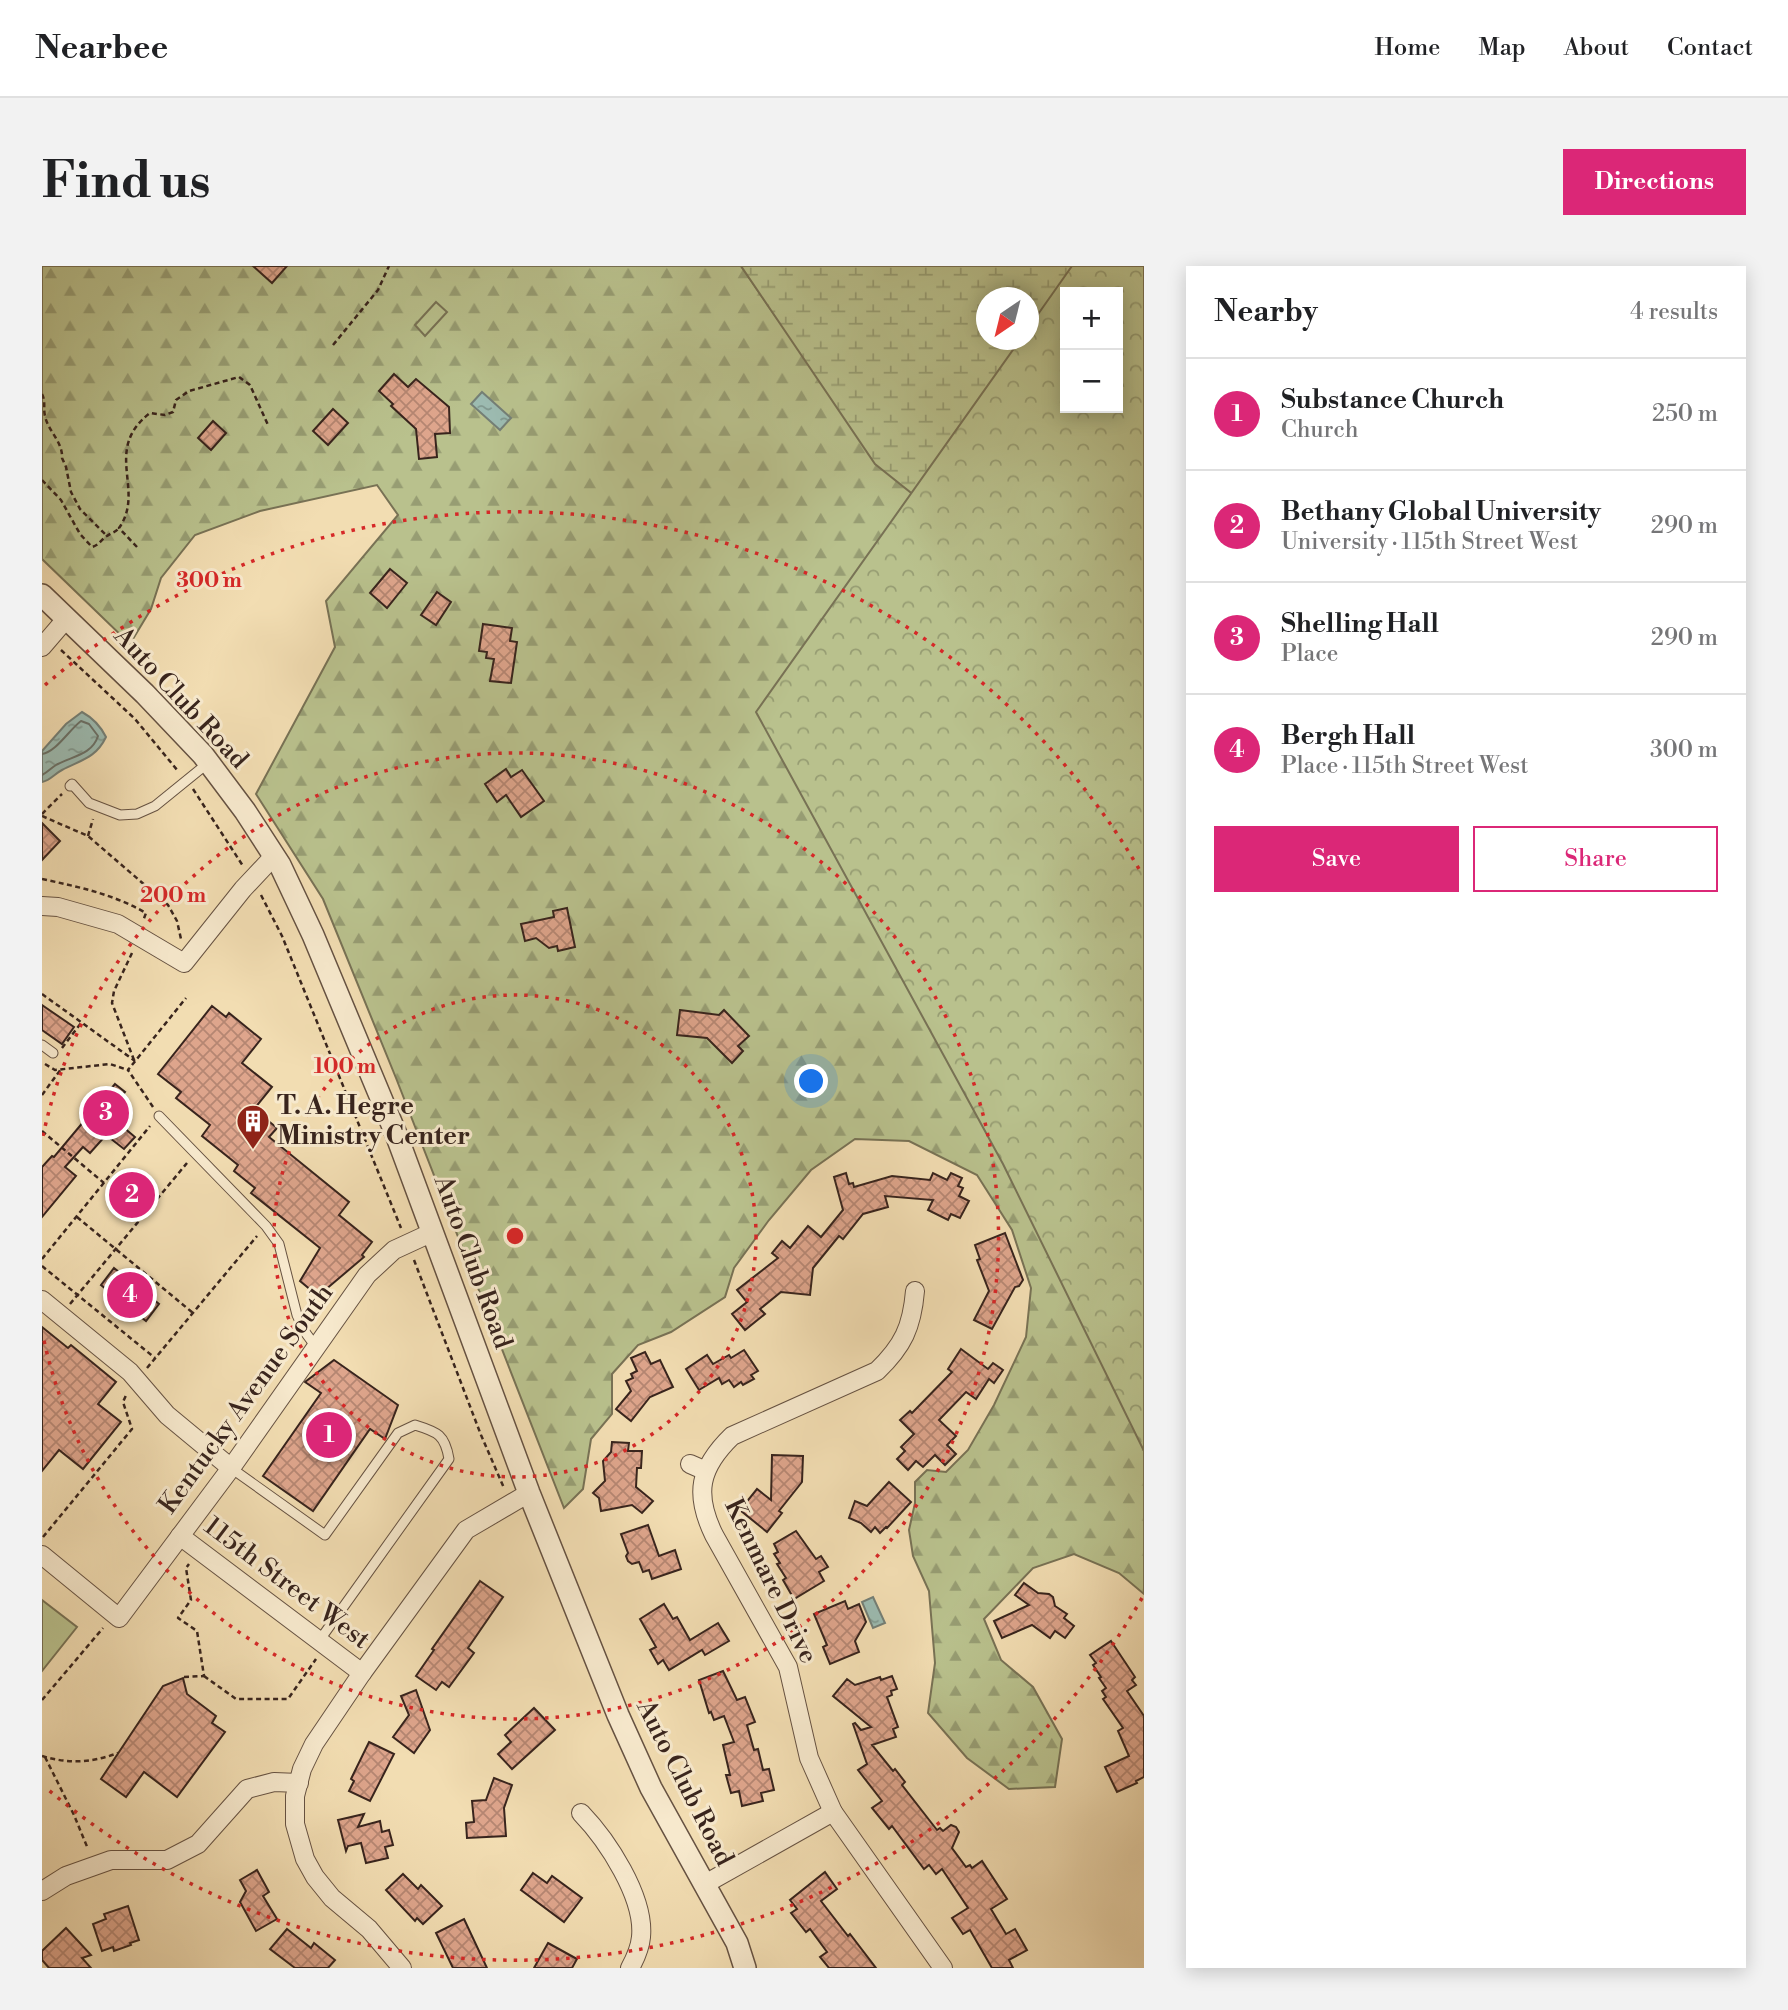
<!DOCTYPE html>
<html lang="en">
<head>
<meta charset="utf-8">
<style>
	body { margin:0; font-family:"Libre Bodoni",serif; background:#f2f2f2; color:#202124 }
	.controls { position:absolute; right:21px; top:21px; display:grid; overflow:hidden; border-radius:0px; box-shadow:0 4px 18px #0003 }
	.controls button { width:63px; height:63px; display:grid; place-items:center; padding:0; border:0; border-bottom:2px solid #e0e0e0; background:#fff; color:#202124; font:35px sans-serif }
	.compass { position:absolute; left:934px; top:21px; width:63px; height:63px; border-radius:50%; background:#fff; box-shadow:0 4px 18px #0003; rotate:215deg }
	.you { position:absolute; left:770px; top:816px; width:24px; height:24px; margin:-18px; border:5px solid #fff; border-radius:50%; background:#1a73e8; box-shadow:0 0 0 10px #1a73e833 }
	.badge { display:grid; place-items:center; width:46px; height:46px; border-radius:50%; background:#db2777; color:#fff; font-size:23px; font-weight:700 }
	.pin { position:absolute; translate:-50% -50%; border:4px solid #fff; box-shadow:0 2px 7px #0006 }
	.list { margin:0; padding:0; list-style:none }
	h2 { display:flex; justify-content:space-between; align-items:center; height:91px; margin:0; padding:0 28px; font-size:30px }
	h2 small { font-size:23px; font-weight:400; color:#757577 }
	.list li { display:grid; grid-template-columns:46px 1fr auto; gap:21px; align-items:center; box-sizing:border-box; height:112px; padding:0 28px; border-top:2px solid #e0e0e0 }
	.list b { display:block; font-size:26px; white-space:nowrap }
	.list p { margin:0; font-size:23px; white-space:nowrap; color:#757577 }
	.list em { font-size:23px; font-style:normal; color:#757577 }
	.actions { display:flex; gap:14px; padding:21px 28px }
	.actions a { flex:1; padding:16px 0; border:2px solid #db2777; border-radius:0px; text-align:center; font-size:24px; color:#db2777 }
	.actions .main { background:#db2777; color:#fff }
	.map { position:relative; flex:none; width:1102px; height:1702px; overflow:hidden; border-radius:0px }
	header { display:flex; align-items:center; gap:42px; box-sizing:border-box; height:98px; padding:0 35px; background:#fff; border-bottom:2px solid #e0e0e0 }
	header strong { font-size:33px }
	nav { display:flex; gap:38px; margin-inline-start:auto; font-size:24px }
	.intro { display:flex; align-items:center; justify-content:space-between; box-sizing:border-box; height:168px; padding:0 42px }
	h1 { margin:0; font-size:49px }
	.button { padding:18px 32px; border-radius:0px; background:#db2777; color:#fff; font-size:24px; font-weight:700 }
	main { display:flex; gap:42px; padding:0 42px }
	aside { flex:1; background:#fff; border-radius:0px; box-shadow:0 4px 18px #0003 }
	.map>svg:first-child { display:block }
	.forest { fill:url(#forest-firs); stroke:#787255; stroke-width:2 }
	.wetland { fill:url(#wetland-marsh); stroke:#787255; stroke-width:2; fill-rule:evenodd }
	.park { fill:url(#park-crowns); stroke:#787255; stroke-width:2; fill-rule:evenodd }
	.garden { fill:#b9c18d; stroke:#787255; stroke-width:2 }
	.water { fill:url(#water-ripples); stroke:#747f76; stroke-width:2 }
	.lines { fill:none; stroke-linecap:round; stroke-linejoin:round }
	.shore { stroke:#6a7067; stroke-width:2 }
	.building { fill:url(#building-cross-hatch); stroke:#38241d; stroke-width:2 }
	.service-casing { stroke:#665242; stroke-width:11 }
	.minor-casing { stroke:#665242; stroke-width:20 }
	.tertiary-casing { stroke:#665242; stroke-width:24 }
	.path { stroke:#38241d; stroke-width:2.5; stroke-dasharray:5 3.5; stroke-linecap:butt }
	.service { stroke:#f7e9cd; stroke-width:9 }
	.minor { stroke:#f7e9cd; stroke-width:18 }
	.tertiary { stroke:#f7e9cd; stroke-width:21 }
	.ring { fill:none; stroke:#d62828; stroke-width:3.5; stroke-dasharray:3.5 7 }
	.labels { text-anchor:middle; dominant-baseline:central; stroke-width:6; stroke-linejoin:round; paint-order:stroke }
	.street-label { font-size:26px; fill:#38241d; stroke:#f7e9cd }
	.poi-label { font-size:26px; font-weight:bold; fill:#38241d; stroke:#f7e9cd; text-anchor:start }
	.centre { fill:#d62828; stroke:#f7e9cd; stroke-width:3.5 }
	.ring-label { font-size:21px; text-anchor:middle; font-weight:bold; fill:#d62828; stroke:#f7e9cd; stroke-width:6; stroke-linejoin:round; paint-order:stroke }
</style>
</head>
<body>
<header>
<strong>Nearbee</strong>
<nav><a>Home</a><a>Map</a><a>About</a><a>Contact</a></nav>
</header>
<div class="intro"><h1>Find us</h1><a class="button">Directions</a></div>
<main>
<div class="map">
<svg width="1102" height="1702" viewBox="0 0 1102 1702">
	<defs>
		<pattern id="forest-firs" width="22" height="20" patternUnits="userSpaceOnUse" patternTransform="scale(1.75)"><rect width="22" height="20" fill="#b9c18d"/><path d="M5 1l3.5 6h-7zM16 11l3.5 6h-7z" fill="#979d73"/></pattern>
		<pattern id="wetland-marsh" width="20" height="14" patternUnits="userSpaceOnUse" patternTransform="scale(1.75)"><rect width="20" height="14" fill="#b9c18d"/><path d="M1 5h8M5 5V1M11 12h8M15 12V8" fill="none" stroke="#979d73"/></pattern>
		<pattern id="park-crowns" width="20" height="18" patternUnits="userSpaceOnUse" patternTransform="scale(1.75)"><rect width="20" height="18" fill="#b9c18d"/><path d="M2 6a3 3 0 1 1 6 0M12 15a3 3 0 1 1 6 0" fill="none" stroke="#979d73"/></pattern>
		<pattern id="water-ripples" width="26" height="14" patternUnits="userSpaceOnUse" patternTransform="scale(1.75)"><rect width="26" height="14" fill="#9cbbb1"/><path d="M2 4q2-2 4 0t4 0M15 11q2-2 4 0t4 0" fill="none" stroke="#80988f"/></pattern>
		<pattern id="building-cross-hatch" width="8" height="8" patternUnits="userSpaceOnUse" patternTransform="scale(1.75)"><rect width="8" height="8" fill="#dea58c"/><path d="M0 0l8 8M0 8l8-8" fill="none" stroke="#b58672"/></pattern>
	</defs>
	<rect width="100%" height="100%" fill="#f2ddb2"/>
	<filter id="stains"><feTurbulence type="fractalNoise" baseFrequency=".00286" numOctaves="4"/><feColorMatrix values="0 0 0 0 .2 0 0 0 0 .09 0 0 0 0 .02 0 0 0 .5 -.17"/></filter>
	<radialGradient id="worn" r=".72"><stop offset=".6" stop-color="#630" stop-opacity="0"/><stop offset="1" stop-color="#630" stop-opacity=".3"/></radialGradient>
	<polygon class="forest" points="0,0 699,0 736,54 968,306 1102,565 1102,1328 1077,1307 1032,1288 991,1302 942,1353 959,1394 991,1421 1020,1473 1013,1521 967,1523 925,1492 886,1447 893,1397 887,1325 871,1290 867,1264 873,1237 873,1216 885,1204 904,1206 926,1184 952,1139 984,1071 989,1022 970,964 935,909 867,875 813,873 769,904 727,954 692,1002 683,1031 629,1066 596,1079 570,1108 570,1148 549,1173 541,1223 522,1242 354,812 281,633 214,528 293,381 284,335 356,249 335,219 218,245 153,269 119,312 109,343 88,378 0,293"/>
	<path class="wetland" d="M699,0H1102V565L968,306L833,198ZM1023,26H1076V142H1023ZM944,32H986V74H944Z"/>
	<path class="park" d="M1030,0H1102V1185L961,898L714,446L978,74H986L987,61ZM1023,26H1076V142H1023Z"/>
	<g class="garden">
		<polygon points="394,36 405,46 383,70 373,59"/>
		<polygon points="0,1334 35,1361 0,1405"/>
	</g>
	<g class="water">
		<polygon points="440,126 469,152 458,164 429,138"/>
		<path d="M40,446C51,452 58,459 64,471C54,492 39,494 20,504C12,508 9,514 0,516V485L24,458Z"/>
		<polygon points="831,1331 843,1357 831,1362 820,1336"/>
	</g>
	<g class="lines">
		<path class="shore" d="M0,488C14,486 27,464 39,455L47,458L56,470C50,489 30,490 14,499C9,502 6,506 0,509"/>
	</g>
	<g class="building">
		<polygon points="211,0 245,0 230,17"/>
		<polygon points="352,108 366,121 374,113 407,141 408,167 393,168 395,191 377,193 374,163 349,140 351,138 337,125"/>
		<polygon points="291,143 306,157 286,179 271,165"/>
		<polygon points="171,155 184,167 169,184 156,172"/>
		<polygon points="348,303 365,317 345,342 328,327"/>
		<polygon points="395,326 409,336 394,359 379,349"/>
		<polygon points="441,358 470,362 468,375 475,376 469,417 448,415 452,393 444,392 445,386 437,385"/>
		<polygon points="464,503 469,511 480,504 502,535 479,551 464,529 455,536 443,518"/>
		<polygon points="0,557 18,575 0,594"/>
		<polygon points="525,642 533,681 516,685 515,680 507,682 494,672 483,675 479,658 512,651 511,645"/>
		<polygon points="0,739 32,761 20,778 0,764"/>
		<polygon points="170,740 184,751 187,747 219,773 200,797 230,821 212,843 235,862 227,871 307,936 297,949 330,976 320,989 322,991 276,1030 258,1015 278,982 209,927 213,922 192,905 196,899 160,870 168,859 134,832 139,826 116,808"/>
		<polygon points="638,744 677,749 682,744 707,770 696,780 701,785 690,797 665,772 635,769"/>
		<polygon points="73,818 83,826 78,832 87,839 74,855 93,871 82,883 64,869 48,887 41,881 23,901 34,910 0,951 0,901 10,890 12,891"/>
		<polygon points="804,907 807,918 811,917 812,921 850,910 888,914 891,907 905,914 909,907 920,912 916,920 921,922 917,930 927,935 918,952 909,948 906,954 886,944 891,934 843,930 846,941 821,948 801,973 797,970 771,1002 768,1029 739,1026 718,1043 723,1048 703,1064 690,1048 705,1036 695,1024 736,992 730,987 740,975 748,982 766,960 779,971 801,944 792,911"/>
		<polygon points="963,967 981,1014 977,1020 973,1021 950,1063 932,1054 947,1025 935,994 938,993 933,979"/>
		<polygon points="72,1002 117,1038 104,1055 59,1019"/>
		<polygon points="0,1061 26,1082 29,1079 74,1116 56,1138 79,1156 41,1203 17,1184 0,1205"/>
		<polygon points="919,1083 946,1103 951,1097 961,1104 952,1117 947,1113 934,1133 924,1126 897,1154 914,1170 905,1179 914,1188 903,1199 893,1189 881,1201 874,1195 866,1204 855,1193 863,1185 859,1181 872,1168 858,1154 868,1145 870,1147 910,1106 906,1103"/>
		<polygon points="702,1084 716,1105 709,1109 712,1113 701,1119 699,1116 692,1121 687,1114 680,1118 677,1112 657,1124 644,1103 665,1089 671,1098 687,1089 689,1092"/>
		<polygon points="603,1086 609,1098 618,1094 631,1121 608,1131 589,1155 574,1143 589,1125 584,1115 591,1112 589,1108 595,1105 589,1092"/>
		<polygon points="292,1094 356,1139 343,1173 328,1163 271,1245 221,1210 279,1127 263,1116"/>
		<polygon points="570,1176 587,1177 586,1185 600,1185 599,1202 595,1202 594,1221 611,1235 600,1247 590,1239 559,1245 557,1232 551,1227 563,1215 561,1195 569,1186"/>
		<polygon points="730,1189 761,1190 760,1216 737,1245 740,1247 725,1266 698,1244 715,1223 729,1234"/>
		<polygon points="847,1216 869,1236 845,1262 844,1261 838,1267 833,1261 829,1266 819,1257 807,1252 813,1235 825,1240"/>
		<polygon points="606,1259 617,1290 633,1284 639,1303 610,1313 607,1304 601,1306 597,1296 590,1298 586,1295 584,1290 586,1287 579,1268"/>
		<polygon points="754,1265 774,1293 779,1290 786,1301 777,1306 782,1315 752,1333 741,1314 744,1312 735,1298 738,1297 732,1288 736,1286 732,1278"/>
		<polygon points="438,1315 461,1331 426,1382 432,1387 407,1421 400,1416 394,1424 374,1410 392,1384 390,1383"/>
		<polygon points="982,1317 996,1327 1007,1328 1011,1331 1013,1340 1025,1348 1022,1352 1032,1360 1023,1372 1013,1365 1008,1372 990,1359 960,1372 952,1355 987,1339 973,1329"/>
		<polygon points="803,1335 806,1343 817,1338 824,1356 813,1375 817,1386 788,1398 781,1381 785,1379 772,1348"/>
		<polygon points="622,1338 631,1353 635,1351 648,1374 676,1357 687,1375 663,1389 660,1384 627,1404 621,1394 616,1398 608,1384 614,1381 598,1353"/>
		<polygon points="1069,1375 1093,1411 1090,1414 1094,1419 1085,1425 1102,1450 1102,1511 1094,1515 1095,1517 1075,1526 1063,1501 1087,1490 1076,1465 1081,1462 1061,1433 1064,1431 1060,1425 1064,1422 1057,1412 1059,1411 1051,1399 1054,1397 1048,1389"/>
		<polygon points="681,1405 695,1434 703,1431 713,1456 705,1459 712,1484 716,1483 721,1504 727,1503 732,1524 719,1527 721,1535 700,1540 697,1525 689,1527 684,1509 688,1509 681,1479 692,1476 682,1450 672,1454 669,1446 667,1447 657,1414"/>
		<polygon points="850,1410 855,1423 849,1425 850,1429 845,1431 856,1461 851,1463 854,1471 830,1479 851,1505 853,1503 863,1516 860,1519 895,1564 898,1562 901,1565 909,1559 914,1561 917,1566 910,1582 924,1601 928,1599 930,1602 940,1595 965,1633 949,1643 964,1668 973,1663 985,1684 967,1694 971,1702 950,1702 928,1664 921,1668 910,1652 926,1642 900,1603 894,1608 887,1599 882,1603 850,1560 847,1563 830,1542 840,1535 816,1504 825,1498 811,1458 813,1457 819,1464 829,1461 791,1430 805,1413 813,1419 838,1411 839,1414"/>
		<polygon points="141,1412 145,1428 174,1450 170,1457 183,1466 135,1531 102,1506 84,1531 59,1513 121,1420"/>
		<polygon points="374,1424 388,1464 372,1487 351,1471 367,1449 359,1430"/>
		<polygon points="492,1442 513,1464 470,1503 456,1488 469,1476 463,1469"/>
		<polygon points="327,1476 352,1488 328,1535 307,1525 312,1515 309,1513"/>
		<polygon points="452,1512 470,1519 462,1542 464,1570 425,1572 424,1557 432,1556 430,1535 444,1534"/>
		<polygon points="322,1548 316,1561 338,1555 340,1566 347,1564 351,1579 343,1581 346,1592 324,1597 319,1577 306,1580 304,1585 296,1554"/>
		<polygon points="215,1604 227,1626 221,1630 235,1653 214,1665 198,1636 204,1625 198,1614"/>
		<polygon points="783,1606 795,1623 779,1635 806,1670 808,1668 834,1702 787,1702 778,1691 785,1686 768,1663 764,1666 749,1647 755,1643 748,1634"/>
		<polygon points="491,1607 505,1617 510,1610 540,1632 522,1656 479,1624"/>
		<polygon points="361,1608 376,1623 379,1619 400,1640 381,1658 375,1652 373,1655 344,1624"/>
		<polygon points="86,1640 97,1674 88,1677 89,1679 72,1685 71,1681 60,1685 51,1658 64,1653 62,1648"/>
		<polygon points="422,1653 445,1702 411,1702 394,1667"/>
		<polygon points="24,1662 49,1689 40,1692 49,1702 7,1702 0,1694 0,1685"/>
		<polygon points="245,1663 269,1682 272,1677 293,1694 286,1702 253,1702 228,1683"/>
		<polygon points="506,1677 535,1693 530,1702 492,1702"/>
	</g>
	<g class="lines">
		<defs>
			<g id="service">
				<polyline points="28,520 30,518 47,537 78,549 95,548 113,540 166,497"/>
				<polyline points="0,779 11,787"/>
				<polyline points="117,850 224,960 237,978 255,1049 263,1066 274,1081"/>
				<path d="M189,1202L283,1269L356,1167L373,1159C396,1166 403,1169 407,1193L277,1375"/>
			</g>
			<g id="minor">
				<polyline points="0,381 24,353"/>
				<polyline points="0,640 16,641 76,658 142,697 201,623 232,590"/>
				<path d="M873,1025C870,1061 861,1080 835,1105L690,1170C657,1202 652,1228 672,1269L746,1401L767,1492L791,1546L901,1702"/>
				<polyline points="0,1034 88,1106 125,1149 189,1202"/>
				<polyline points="648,1198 664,1205"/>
				<polyline points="138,1270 320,1407"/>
				<polyline points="0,1289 77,1352 189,1202 325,1009 352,984 391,966"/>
				<path d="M539,1547C565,1574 603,1631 599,1671C598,1682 593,1693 588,1702"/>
				<polyline points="663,1618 791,1546"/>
				<polyline points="0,1625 24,1610 69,1594 125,1594 156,1578 205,1523 232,1516 257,1517"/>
				<polyline points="360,1702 327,1663 290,1632 273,1611 263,1593 253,1558 253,1530 260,1503 272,1478 320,1407 424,1264 487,1227"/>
			</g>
			<polyline id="tertiary" points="0,329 103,428 161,489 203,545 238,599 271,669 354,868 487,1227 576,1449 609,1522 695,1677 703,1702"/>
		</defs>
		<use href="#service" class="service-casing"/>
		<use href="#minor" class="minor-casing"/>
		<use href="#tertiary" class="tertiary-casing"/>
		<g class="path">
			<polyline points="291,79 336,24 347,0"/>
			<path d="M0,128C4,136 1,142 3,150C6,165 21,176 20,192L24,201L29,226L38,243L65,270"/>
			<path d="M0,214L19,234L38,268L50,281C58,279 59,273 65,270C70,266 73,267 77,262"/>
			<path d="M95,281L77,262C104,224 60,184 108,147L123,149L131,146L134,134L147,125L197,111L208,119L226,159"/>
			<polyline points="19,384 93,453 136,505"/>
			<polyline points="151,523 201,600"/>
			<polyline points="0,548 20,528"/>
			<polyline points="0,550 46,570 126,639 135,655 139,673"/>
			<polyline points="46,570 51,553"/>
			<path d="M0,613C37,621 71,628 104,647L101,655"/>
			<polyline points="219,629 240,670 359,962"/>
			<polyline points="90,687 72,725 70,737 92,794"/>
			<polyline points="0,728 93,795"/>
			<polyline points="20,782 39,757"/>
			<polyline points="3,798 13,804 68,798 86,804"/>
			<polyline points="0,829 19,803"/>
			<polyline points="111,841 86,804 144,732"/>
			<polyline points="0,865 62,917"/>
			<polyline points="35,951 151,1047"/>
			<polyline points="0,993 108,860"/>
			<polyline points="372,994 439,1169 462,1222"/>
			<polyline points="0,1000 113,1092"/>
			<polyline points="28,1038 145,897"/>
			<polyline points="105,1102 215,970"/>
			<polyline points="1,1271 90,1163 81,1136 85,1127"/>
			<polyline points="162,1410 194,1433 246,1433 274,1393"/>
			<polyline points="142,1411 162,1410 155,1365 136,1352 149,1334 144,1302 147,1298"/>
			<polyline points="0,1434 61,1362"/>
			<path d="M0,1490C27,1498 49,1497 76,1487"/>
			<polyline points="3,1491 32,1549 46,1583"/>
		</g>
		<use href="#service" class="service"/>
		<use href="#minor" class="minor"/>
		<use href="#tertiary" class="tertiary"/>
	</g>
	<g class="ring">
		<circle cx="473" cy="970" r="241"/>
		<path d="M1 870A483 483 0 1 1 1 1070"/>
		<path d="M1100 1332A724 724 0 0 1 3 1521M3 419A724 724 0 0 1 1100 608"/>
	</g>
	<defs>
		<symbol id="building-pin" viewBox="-11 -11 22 30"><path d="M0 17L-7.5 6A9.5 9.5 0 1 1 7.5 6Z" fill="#8f2418" stroke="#f7e9cd"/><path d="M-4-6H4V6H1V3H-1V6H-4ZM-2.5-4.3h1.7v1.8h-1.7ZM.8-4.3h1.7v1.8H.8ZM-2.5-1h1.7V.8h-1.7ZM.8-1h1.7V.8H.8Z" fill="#fff"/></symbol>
	</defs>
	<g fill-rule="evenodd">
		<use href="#building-pin" x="192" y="836" width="38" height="52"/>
	</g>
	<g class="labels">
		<g class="street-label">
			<text transform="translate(139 432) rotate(47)">Auto Club Road</text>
			<text transform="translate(431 996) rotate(70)">Auto Club Road</text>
			<text transform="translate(204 1133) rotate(-54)">Kentucky Avenue South</text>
			<text transform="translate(729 1315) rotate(64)">Kenmare Drive</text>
			<text transform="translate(245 1317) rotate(37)">115th Street West</text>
			<text transform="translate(643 1517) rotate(63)">Auto Club Road</text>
		</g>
		<g class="poi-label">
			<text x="235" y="840">T. A. Hegre<tspan x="235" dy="30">Ministry Center</tspan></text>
		</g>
	</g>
	<circle cx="473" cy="970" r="10" class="centre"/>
	<g class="ring-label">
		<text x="167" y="321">300 m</text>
		<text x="131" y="636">200 m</text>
		<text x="303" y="807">100 m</text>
	</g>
	<rect width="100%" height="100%" filter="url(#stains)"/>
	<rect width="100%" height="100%" fill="url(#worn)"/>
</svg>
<div class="controls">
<button>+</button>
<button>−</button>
</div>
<svg class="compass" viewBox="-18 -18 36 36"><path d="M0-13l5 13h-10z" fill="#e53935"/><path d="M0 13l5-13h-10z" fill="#757577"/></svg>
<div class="you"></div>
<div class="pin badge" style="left:287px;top:1169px">1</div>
<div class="pin badge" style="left:90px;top:929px">2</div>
<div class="pin badge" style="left:64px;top:847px">3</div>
<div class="pin badge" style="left:88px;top:1029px">4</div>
</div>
<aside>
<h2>Nearby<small>4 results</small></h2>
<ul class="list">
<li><span class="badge">1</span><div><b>Substance Church</b><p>Church</p></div><em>250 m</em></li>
<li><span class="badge">2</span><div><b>Bethany Global University</b><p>University · 115th Street West</p></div><em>290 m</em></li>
<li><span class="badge">3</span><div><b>Shelling Hall</b><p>Place</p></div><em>290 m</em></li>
<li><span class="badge">4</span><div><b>Bergh Hall</b><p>Place · 115th Street West</p></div><em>300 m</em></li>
</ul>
<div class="actions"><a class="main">Save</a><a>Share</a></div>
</aside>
</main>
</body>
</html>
